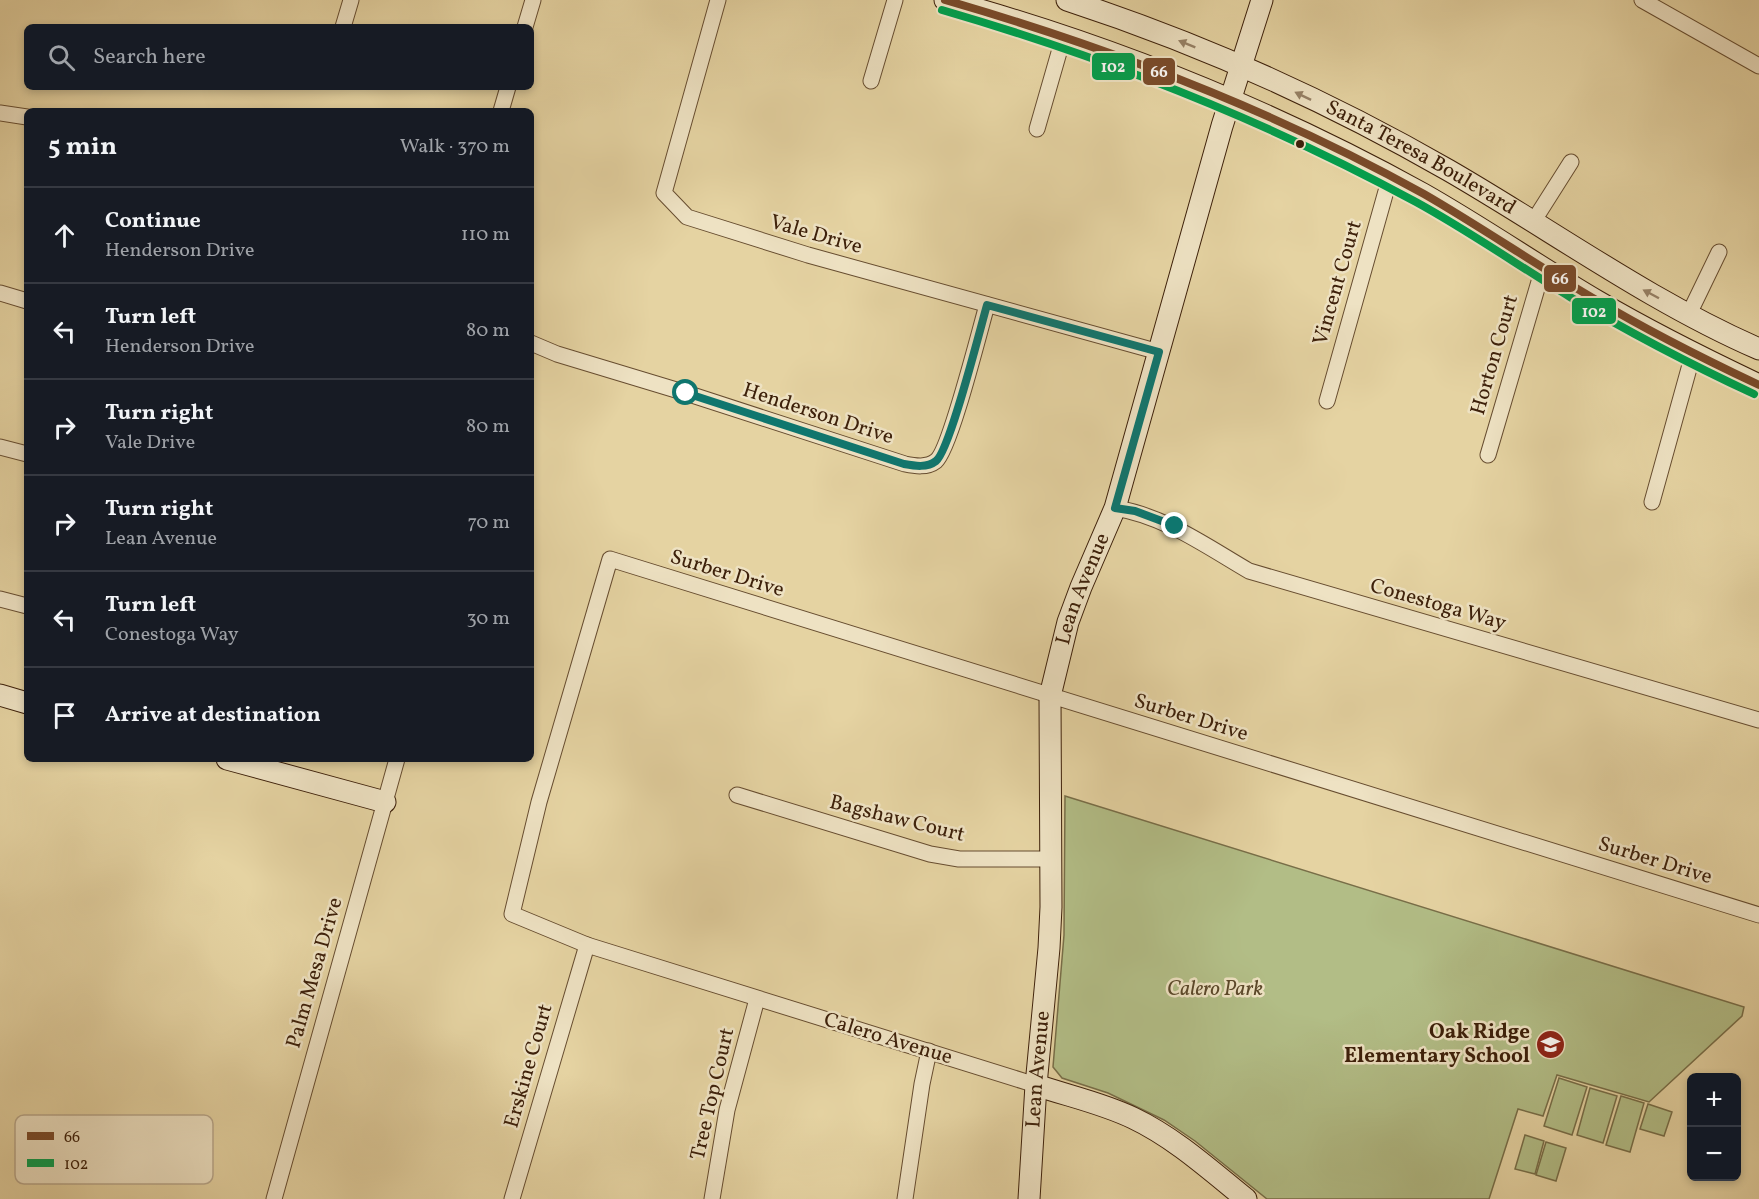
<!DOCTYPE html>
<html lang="en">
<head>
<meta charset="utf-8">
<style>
	body { margin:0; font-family:Vollkorn,serif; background:#242831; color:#f1f3f6 }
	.controls { position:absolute; right:18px; bottom:18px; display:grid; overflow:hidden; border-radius:9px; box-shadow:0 3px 9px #0003 }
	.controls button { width:54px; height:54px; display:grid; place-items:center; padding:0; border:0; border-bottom:2px solid #363941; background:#171b24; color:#f1f3f6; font:30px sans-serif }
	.stop { position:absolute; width:18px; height:18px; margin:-14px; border:4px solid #0f766e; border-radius:50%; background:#fff }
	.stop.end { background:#0f766e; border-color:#fff; box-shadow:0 2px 6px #0008 }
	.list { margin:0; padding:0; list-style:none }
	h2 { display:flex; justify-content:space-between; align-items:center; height:78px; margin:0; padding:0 24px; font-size:26px }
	h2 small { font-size:20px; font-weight:400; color:#9ea1a6 }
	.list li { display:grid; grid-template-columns:39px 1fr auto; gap:18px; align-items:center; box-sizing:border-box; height:96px; padding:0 24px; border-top:2px solid #363941 }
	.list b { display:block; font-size:22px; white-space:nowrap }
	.list p { margin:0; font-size:20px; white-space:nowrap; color:#9ea1a6 }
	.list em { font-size:20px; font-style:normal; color:#9ea1a6 }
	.icon { flex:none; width:33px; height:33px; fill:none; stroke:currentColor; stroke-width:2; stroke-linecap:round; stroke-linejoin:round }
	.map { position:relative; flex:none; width:1759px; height:1199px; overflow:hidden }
	.search { position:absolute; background:#171b24; box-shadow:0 3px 9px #0003; left:24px; top:24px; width:510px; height:66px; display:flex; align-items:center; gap:15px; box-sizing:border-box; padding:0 21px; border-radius:9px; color:#9ea1a6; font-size:22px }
	.panel { position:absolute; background:#171b24; box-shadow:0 3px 9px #0003; left:24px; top:108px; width:510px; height:654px; border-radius:9px }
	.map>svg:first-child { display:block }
	.green { fill:#b2bd86; stroke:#786e48; stroke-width:1.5 }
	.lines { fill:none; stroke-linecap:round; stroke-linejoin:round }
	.street-casing { stroke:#674d30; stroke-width:17 }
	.secondary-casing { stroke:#3d200a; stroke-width:23 }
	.street { stroke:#eee2c3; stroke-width:15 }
	.secondary { stroke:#eee2c3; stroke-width:21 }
	.bus-1-casing { stroke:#eee2c3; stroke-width:12 }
	.bus-2-casing { stroke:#eee2c3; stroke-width:12 }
	.bus-1 { stroke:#7a4b2a; stroke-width:8 }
	.bus-2 { stroke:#039f4d; stroke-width:8 }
	.oneway { fill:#968166 }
	.route { stroke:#0f766e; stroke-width:8 }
	.bus-dot { fill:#3d200a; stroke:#eee2c3; stroke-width:2 }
	.labels { text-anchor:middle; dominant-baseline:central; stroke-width:5; stroke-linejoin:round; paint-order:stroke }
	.street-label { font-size:21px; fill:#3d200a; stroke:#eee2c3 }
	.park-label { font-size:21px; font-style:italic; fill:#5a4729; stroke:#eee2c3 }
	.poi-label { font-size:21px; font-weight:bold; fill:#3d200a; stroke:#eee2c3; text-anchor:end }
	.key { fill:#eee2c3; stroke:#b9a88c; stroke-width:1.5 }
	.key-label { font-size:16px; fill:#3d200a }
	.line-badge { stroke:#eee2c3; stroke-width:2 }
	.badge-label { font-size:16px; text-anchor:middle; font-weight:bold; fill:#fff }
</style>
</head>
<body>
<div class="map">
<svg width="1759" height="1199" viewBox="0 0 1759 1199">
	<rect width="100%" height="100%" fill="#e5d3a2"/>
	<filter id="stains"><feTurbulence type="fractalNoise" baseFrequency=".00333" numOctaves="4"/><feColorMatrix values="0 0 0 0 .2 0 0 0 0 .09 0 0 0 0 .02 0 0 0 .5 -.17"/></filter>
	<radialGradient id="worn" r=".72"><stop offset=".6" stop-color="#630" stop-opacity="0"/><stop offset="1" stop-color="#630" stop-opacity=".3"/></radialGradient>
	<g class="green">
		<polygon points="1065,796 1744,1007 1742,1016 1649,1102 1557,1075 1543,1116 1518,1109 1489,1199 1267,1199 1195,1141 1164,1120 1108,1093 1062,1078 1053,1067 1064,935"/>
		<polygon points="1559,1078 1587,1087 1572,1135 1544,1126"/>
		<polygon points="1590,1088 1617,1096 1603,1143 1577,1135"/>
		<polygon points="1621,1096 1644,1103 1630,1152 1606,1145"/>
		<polygon points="1648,1104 1672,1112 1664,1136 1640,1129"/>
		<polygon points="1525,1135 1544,1141 1535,1174 1515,1169"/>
		<polygon points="1546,1142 1566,1148 1556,1181 1536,1175"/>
	</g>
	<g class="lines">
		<defs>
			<g id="street">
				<polyline points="718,0 664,193 687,217 808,255 1159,352"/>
				<polyline points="1642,0 1759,66"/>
				<polyline points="343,27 351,0"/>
				<polyline points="525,27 533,0"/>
				<polyline points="871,81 895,0"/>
				<polyline points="501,111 508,87"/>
				<polyline points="0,113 27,117"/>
				<polyline points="1037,129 1064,35"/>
				<polyline points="1533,222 1571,162"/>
				<polyline points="0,293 27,301"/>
				<polyline points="1689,314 1719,252"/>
				<path d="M531,343L557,354L686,393L905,464C915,466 927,468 936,461C950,450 980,329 987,305"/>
				<polyline points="1327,401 1390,177"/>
				<polyline points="0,447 27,454"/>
				<polyline points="1488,455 1543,268"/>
				<polyline points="1652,502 1693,354"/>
				<path d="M1115,508C1165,516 1206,546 1249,571L1759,720"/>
				<polyline points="0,599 27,606"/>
				<polyline points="737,795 930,854 959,859 1050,859"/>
				<polyline points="1036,1085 587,945 512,914 539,802 610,559 1759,915"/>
				<polyline points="274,1199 397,759"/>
				<polyline points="512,1199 587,945"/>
				<polyline points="712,1199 727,1110 757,999"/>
				<polyline points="905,1199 922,1084 929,1051"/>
			</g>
			<g id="secondary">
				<path d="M945,0C1112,46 1271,110 1423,194C1483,228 1539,267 1597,301C1650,332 1704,359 1759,385"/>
				<path id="s1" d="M1067,0C1199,43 1328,101 1448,170C1552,230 1649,301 1759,349"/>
				<polyline points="0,695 27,703"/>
				<polyline points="227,759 385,802"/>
				<path d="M1036,1085C1068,1096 1102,1103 1133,1118C1175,1138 1210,1170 1246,1199"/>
				<path id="s2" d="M1029,1199L1036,1085L1049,948L1051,907L1050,696L1068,622L1081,587L1115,508L1222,126L1262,0"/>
			</g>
		</defs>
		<use href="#street" class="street-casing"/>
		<use href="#secondary" class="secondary-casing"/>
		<use href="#street" class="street"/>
		<use href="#secondary" class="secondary"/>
		<defs>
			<path id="bus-1" d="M945,0C1111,48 1273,110 1424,194C1483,228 1539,267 1598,301C1650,332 1704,359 1759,385"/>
			<path id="bus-2" d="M942,10C1107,58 1265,120 1416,202C1469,231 1519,266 1570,297C1630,333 1692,365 1754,394"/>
		</defs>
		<use href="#bus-1" class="bus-1-casing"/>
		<use href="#bus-2" class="bus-2-casing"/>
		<use href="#bus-1" class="bus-1"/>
		<use href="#bus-2" class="bus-2"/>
	</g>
	<defs><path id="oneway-solid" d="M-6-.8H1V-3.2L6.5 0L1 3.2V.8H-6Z" transform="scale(1.5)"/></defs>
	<g class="oneway">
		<use href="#oneway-solid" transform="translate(1187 44) rotate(-158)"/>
		<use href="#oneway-solid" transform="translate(1303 96) rotate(-154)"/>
		<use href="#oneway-solid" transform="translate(1651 294) rotate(-152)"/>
	</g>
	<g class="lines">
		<path class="route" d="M686,393L904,464C915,466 927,468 936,461C950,450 980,329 987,305L1159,352L1115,508L1135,511L1175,526"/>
	</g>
	<defs>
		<symbol id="school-disc" viewBox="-11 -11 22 22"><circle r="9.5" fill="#8f2418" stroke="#eee2c3"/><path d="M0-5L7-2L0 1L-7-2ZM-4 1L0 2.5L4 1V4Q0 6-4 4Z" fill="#fff"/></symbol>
	</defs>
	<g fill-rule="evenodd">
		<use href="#school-disc" x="1534" y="1028" width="33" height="33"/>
	</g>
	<circle class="bus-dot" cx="1300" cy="144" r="5"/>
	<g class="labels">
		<g class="street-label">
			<text stroke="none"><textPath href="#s1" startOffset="388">Santa Teresa Boulevard</textPath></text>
			<text transform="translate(816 235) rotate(16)">Vale Drive</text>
			<text transform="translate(1338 283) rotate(-74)">Vincent Court</text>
			<text transform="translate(1495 355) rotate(-74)">Horton Court</text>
			<text transform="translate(818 414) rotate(18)">Henderson Drive</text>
			<text transform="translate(727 574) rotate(17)">Surber Drive</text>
			<text stroke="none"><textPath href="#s2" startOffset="616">Lean Avenue</textPath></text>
			<text transform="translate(1438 605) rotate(16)">Conestoga Way</text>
			<text transform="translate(1191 718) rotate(17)">Surber Drive</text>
			<text transform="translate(897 819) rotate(14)">Bagshaw Court</text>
			<text transform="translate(1655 861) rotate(17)">Surber Drive</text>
			<text transform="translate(315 973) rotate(-74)">Palm Mesa Drive</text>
			<text transform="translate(888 1039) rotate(17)">Calero Avenue</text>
			<text transform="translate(529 1066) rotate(-74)">Erskine Court</text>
			<text stroke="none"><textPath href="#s2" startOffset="130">Lean Avenue</textPath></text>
			<text transform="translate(713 1094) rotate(-77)">Tree Top Court</text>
		</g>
		<g class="park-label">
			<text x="1215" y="989">Calero Park</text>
		</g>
		<g class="poi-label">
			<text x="1530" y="1032">Oak Ridge<tspan x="1530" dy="24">Elementary School</tspan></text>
		</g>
	</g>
	<rect x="15" y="1115" width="198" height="69" rx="9" class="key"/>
	<rect x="27" y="1132" width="27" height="8" fill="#7a4b2a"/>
	<rect x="27" y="1159" width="27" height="8" fill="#039f4d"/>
	<g class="key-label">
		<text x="64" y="1142">66</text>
		<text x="64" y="1169">102</text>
	</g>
	<g class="line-badge">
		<rect x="1091" y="52" width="45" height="29" rx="6" fill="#039f4d"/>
		<rect x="1142" y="57" width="34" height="29" rx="6" fill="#7a4b2a"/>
		<rect x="1543" y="264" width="34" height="29" rx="6" fill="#7a4b2a"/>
		<rect x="1571" y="297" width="46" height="28" rx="6" fill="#039f4d"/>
	</g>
	<g class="badge-label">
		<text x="1113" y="72">102</text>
		<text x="1159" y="77">66</text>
		<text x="1560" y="284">66</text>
		<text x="1594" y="317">102</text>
	</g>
	<rect width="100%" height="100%" filter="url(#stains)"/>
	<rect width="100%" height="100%" fill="url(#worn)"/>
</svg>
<div class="controls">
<button>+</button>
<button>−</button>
</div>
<div class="stop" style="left:686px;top:393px"></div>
<div class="stop end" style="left:1175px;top:526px"></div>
<div class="search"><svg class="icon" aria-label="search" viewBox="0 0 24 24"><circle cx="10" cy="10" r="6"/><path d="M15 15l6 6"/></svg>Search here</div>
<section class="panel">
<h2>5 min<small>Walk · 370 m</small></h2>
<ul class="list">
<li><svg class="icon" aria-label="ahead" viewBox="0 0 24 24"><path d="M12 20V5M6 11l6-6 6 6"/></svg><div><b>Continue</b><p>Henderson Drive</p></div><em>110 m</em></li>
<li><svg class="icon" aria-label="left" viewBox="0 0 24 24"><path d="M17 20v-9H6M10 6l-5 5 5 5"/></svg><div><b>Turn left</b><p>Henderson Drive</p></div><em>80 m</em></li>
<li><svg class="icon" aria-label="right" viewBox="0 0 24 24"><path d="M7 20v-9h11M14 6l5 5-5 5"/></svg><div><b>Turn right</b><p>Vale Drive</p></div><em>80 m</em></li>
<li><svg class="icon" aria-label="right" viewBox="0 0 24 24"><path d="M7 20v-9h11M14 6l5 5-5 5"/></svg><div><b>Turn right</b><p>Lean Avenue</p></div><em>70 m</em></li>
<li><svg class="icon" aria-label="left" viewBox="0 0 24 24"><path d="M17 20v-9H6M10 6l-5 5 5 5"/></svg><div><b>Turn left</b><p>Conestoga Way</p></div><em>30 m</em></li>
<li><svg class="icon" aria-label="arrive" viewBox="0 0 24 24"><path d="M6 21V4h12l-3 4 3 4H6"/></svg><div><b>Arrive at destination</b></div></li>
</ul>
</section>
</div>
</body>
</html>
